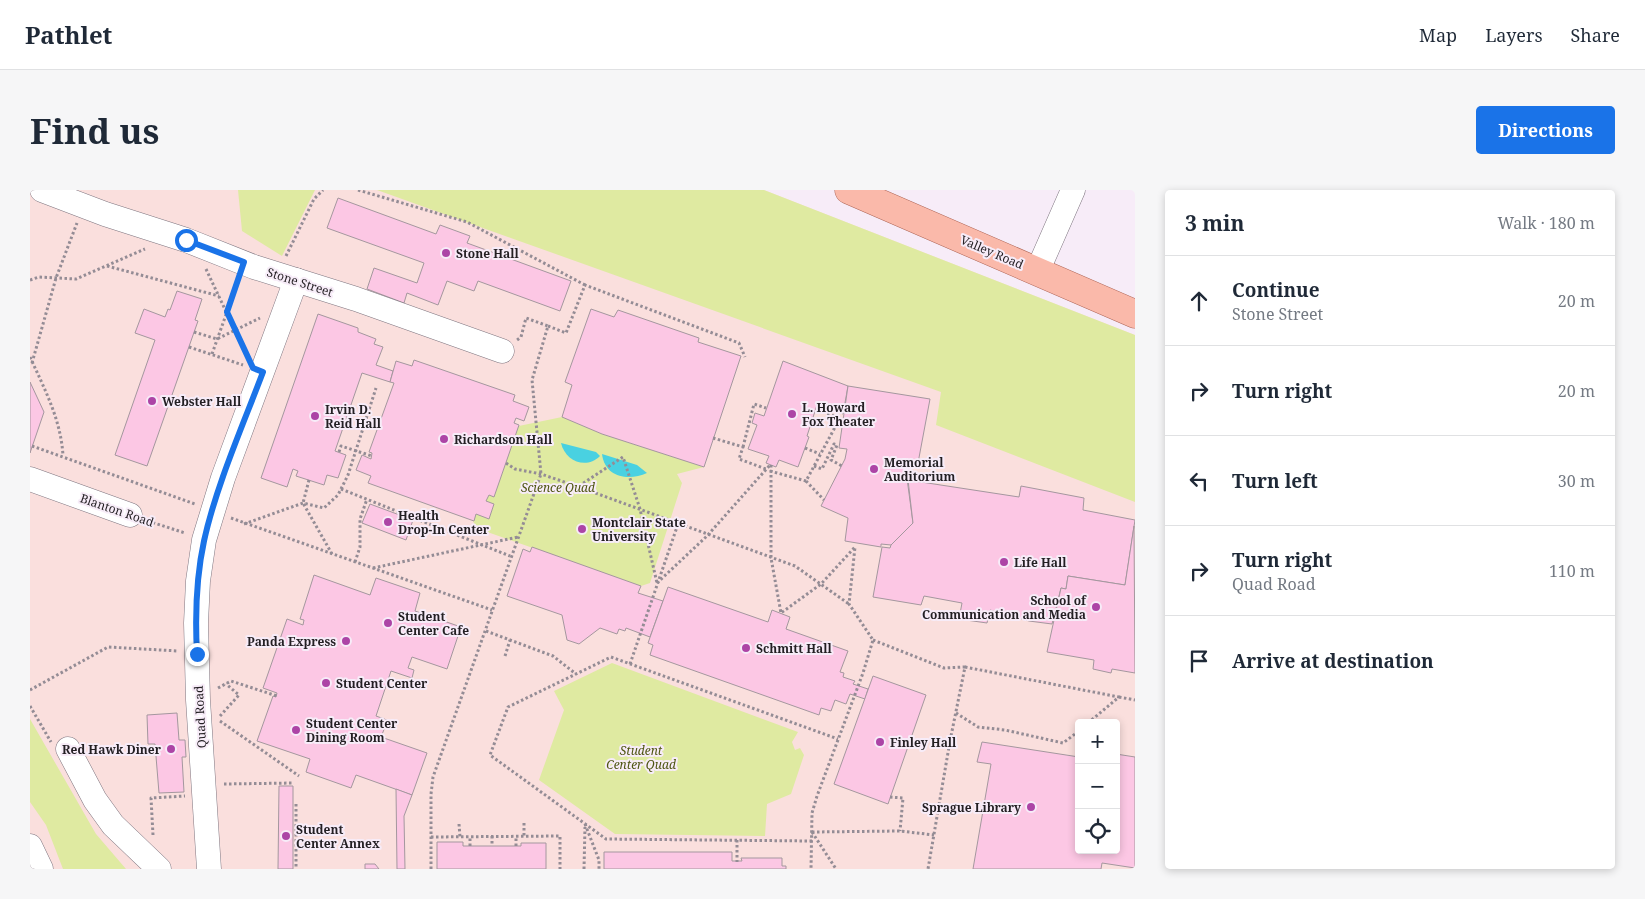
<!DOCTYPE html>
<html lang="en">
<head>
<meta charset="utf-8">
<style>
	body { margin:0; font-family:"Noto Serif",serif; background:#f6f6f7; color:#1f2937 }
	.controls { position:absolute; right:15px; bottom:15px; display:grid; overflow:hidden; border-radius:5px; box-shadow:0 2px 8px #0003 }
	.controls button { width:45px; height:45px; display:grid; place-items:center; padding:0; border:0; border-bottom:1px solid #e0e1e3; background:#fff; color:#1f2937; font:25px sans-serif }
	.stop { position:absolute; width:15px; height:15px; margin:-11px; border:4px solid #1a73e8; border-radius:50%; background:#fff }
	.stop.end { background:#1a73e8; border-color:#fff; box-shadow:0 1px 5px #0008 }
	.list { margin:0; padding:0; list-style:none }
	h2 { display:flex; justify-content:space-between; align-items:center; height:65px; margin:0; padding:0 20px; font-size:21px }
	h2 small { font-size:16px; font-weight:400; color:#747a83 }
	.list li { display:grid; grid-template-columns:32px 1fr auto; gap:15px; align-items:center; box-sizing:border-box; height:90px; padding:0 20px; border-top:1px solid #e0e1e3 }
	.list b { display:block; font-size:19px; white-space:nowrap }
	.list p { margin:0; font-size:16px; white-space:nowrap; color:#747a83 }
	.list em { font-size:16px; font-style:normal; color:#747a83 }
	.icon { flex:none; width:28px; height:28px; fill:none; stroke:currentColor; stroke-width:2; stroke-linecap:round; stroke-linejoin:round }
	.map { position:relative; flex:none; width:1105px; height:679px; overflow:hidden; border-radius:5px }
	header { display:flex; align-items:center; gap:30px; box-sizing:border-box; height:70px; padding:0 25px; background:#fff; border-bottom:1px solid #e0e1e3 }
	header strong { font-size:24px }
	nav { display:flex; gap:28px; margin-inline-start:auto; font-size:18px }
	.intro { display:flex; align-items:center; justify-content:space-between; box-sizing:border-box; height:120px; padding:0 30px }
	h1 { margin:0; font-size:35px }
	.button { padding:12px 22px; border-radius:5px; background:#1a73e8; color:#fff; font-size:18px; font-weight:700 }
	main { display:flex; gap:30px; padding:0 30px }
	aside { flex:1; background:#fff; border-radius:5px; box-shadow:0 2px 8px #0003 }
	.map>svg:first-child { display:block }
	.education { fill:#fadfdd; fill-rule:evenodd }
	.green { fill:#dfeaa1 }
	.water { fill:#49d1e1 }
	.building { fill:#fcc7e4; stroke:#a4979e }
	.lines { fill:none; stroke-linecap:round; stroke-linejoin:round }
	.minor-casing { stroke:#7f7680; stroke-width:25 }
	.major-casing { stroke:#ad6556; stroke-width:29 }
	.path { stroke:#948c95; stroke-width:3; stroke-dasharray:2.5 2.5; stroke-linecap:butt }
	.minor { stroke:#fff; stroke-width:24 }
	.major { stroke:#fab9aa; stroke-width:28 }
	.route { stroke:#1a73e8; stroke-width:6 }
	.poi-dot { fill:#ac44a6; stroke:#f7ecf8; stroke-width:2 }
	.labels { text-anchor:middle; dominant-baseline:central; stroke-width:4; stroke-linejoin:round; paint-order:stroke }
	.street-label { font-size:12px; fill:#231f23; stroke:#f7ecf8 }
	.poi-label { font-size:12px; font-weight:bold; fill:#231f23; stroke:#f7ecf8; text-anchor:start }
	.park-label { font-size:12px; font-style:italic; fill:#4d5410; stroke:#f7ecf8 }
</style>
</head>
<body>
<header>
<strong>Pathlet</strong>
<nav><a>Map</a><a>Layers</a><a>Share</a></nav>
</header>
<div class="intro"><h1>Find us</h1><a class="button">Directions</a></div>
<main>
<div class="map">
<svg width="1105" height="679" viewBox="0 0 1105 679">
	<rect width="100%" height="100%" fill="#f7ecf8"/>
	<path class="education" d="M0,0H734L1105,145V679H0ZM1049,533H1086V660H1049Z"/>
	<g class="green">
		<polygon points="208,0 285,0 252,66 212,41"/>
		<polygon points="347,0 734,0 1105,145 1105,312 906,235 911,202"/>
		<polygon points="532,227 572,244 674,277 647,284 652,293 620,393 611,396 446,338 441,326 470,240"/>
		<polygon points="582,473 768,542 762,552 765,560 770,558 774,565 761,604 737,614 735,646 585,644 509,590 534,520 524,501"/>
		<polygon points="0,529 66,644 96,679 33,679 16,635 0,612"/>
	</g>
	<g class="water">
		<path d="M531,253L566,262L570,266C556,280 535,271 531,253Z"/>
		<path d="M572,264L607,275L617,283C599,291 575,288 572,264Z"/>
	</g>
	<g class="building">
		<polygon points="308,8 406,44 410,35 440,46 437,53 541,91 530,121 448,91 444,101 417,91 408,115 377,103 374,113 337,99 344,78 387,93 394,73 297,38"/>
		<polygon points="147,101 172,109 165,130 168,131 117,276 85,265 125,150 105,143 114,119 135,127 138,119 140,120"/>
		<polygon points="561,119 584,127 588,120 669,148 668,152 711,166 674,277 572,244 532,227 542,195 535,192"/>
		<polygon points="288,124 328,138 328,142 346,149 344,154 353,157 346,175 363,181 360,192 332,183 305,261 316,265 308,288 297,285 294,295 266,286 268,281 263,279 257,297 231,288"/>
		<polygon points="384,170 485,205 483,211 499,217 494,231 486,228 484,233 489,235 464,307 459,305 456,311 464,314 459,329 446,324 444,331 338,293 341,286 326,280 332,265 341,269 342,263 339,262 364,193 360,192 366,171 382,176"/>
		<polygon points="753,171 818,196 813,224 787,215 777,246 779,247 768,277 749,270 746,277 736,273 739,266 718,259 727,235 722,233 725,223 734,226"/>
		<polygon points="0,192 14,222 0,263"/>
		<polygon points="818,196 900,209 888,273 878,271 876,281 883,333 861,355 851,354 851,357 815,351 818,328 791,316 815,269 817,259 809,258"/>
		<polygon points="878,290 989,307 991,296 1054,308 1053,320 1105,330 1095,395 1038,386 1036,399 1031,398 1022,434 999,431 960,420 957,433 929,429 932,413 894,406 891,415 843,407 852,357 860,358 861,355 883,333"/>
		<polygon points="340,314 383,330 376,350 332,333"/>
		<polygon points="1104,336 1105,483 1082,479 1081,483 1063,479 1064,470 1017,462 1031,398 1036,399 1038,386 1095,395"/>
		<polygon points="502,357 611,396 608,403 633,411 620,447 596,438 595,441 589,439 587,444 570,438 549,454 537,450 532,425 477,406 493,359 500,362"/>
		<polygon points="284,385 340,405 346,388 390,403 385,421 431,437 417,479 382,467 378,478 384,480 382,488 361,481 346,526 365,533 363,539 355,537 351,547 397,563 382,605 326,585 321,598 276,582 280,569 227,551 243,506 246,507 247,503 233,498 257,429 273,435 274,430 270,429"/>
		<polygon points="638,397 738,432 742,420 760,427 756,439 818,461 810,482 814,483 813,487 825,491 823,494 838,499 835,509 820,504 816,514 805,510 801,521 791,518 789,525 620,465 623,455 618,453"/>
		<polygon points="843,486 896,505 858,614 804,594"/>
		<polygon points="147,523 149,550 155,550 156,567 152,567 154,602 129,603 125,554 118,554 117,525"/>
		<polygon points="952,552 1049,567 1049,660 1086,660 1086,564 1105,567 1105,678 1072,673 1071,679 943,679 961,574 947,572"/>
		<polygon points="249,596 263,596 263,679 248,679"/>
		<polygon points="366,599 382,605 374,626 375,679 367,679"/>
		<polygon points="407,652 433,652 433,656 491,656 491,653 516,653 516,679 407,679"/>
		<polygon points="574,662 702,662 702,671 712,671 711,668 752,668 752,676 756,676 756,679 574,679"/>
		<polygon points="335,674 345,674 349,679 335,679"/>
	</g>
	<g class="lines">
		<defs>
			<g id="minor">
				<polyline points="12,0 75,24 156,50 224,77 326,109 472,161"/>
				<polyline points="1007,82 1043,0"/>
				<polyline points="0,289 100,325"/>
				<polyline points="38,559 65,610 83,635 129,679"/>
				<polyline points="0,656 11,679"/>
				<polyline points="179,679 168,510 166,433 168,391 174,350 193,288 266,90"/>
			</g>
			<polyline id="major" points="819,0 1105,124"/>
		</defs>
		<use href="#minor" class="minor-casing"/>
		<use href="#major" class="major-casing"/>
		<g class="path">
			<polyline points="328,0 437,32 555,95"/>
			<polyline points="256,66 284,9 293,0"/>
			<polyline points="77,76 189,106"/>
			<polyline points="176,79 216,164"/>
			<polyline points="0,90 9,87 46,89 115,59"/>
			<polyline points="518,136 536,143 555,95 709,153 715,167"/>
			<polyline points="164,142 187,149 230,128"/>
			<polyline points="159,157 213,175"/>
			<polyline points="182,164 208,91"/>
			<path d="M0,167C15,200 31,230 33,266"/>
			<polyline points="2,173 26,88 47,33"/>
			<polyline points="683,248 713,257 709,269 736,279"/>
			<polyline points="2,256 165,314"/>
			<polyline points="713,257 724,214 736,218"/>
			<polyline points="775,258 790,264"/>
			<polyline points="309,262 311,256 342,266"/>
			<polyline points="476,273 485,279 511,284 549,297 765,376 819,414"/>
			<polyline points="741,275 741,368 751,423 791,394 825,357 819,414 843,450 833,483 787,606 782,623 781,679"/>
			<polyline points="784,276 792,279 804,254 807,255 801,270 812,276"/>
			<polyline points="740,281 776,291 810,228 786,219"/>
			<polyline points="279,290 273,313 302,364"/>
			<polyline points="776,291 794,310"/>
			<polyline points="549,296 593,267 610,319 627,393"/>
			<polyline points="311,299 480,366"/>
			<polyline points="201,328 462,420"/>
			<polyline points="118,331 155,343"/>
			<polyline points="214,334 273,313 294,318 308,305 318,285 346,198"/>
			<polyline points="325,372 330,357 330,329 337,309"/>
			<polyline points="343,378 488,347"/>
			<polyline points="627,393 677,346 740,275"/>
			<polyline points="456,441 523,466 546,484"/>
			<polyline points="843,450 914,478 935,477 920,551 898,679"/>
			<polyline points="475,466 480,450"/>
			<polyline points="600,474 648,334"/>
			<polyline points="935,477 1089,507 1058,533"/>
			<polyline points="188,498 201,491 247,506"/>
			<polyline points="0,500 78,457 148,461"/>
			<polyline points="1089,507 1105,510"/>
			<polyline points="0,516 21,552"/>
			<polyline points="926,523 948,537 975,540 1033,553 1049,541"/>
			<polyline points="190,526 209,505 196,494"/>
			<polyline points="190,531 269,586"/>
			<polyline points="194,594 263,593"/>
			<polyline points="860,607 873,608 870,641"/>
			<polyline points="266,614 266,679"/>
			<polyline points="494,633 494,646"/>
			<polyline points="429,634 430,647"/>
			<polyline points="555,634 569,670 569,679"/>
			<polyline points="782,642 870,641 904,645"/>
			<polyline points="782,642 806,679"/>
			<polyline points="123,645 121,608 155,606"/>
			<polyline points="462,646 462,656"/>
			<polyline points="401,647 530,646 530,679"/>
			<polyline points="707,650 707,672"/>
			<polyline points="782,651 576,649 460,565 478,517 581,467 808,549"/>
			<polyline points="440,656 440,647"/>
			<polyline points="486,656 486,646"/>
			<polyline points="401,679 401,604 403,587 511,284 502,190 518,136 496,128 491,147 487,150"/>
			<polyline points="554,679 555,637"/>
		</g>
		<use href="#minor" class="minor"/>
		<use href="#major" class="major"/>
	</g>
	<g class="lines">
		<path class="route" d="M156,50L214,72L197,122L223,178L233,182C213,235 186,296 174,351C166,388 165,427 167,464"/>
	</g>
	<g class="poi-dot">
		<circle cx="416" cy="63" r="5"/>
		<circle cx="122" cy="211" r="5"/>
		<circle cx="762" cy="224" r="5"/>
		<circle cx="285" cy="226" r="5"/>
		<circle cx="414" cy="249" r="5"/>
		<circle cx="844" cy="279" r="5"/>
		<circle cx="358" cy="332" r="5"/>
		<circle cx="552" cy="339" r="5"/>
		<circle cx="974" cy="372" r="5"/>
		<circle cx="1066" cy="417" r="5"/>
		<circle cx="358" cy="433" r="5"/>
		<circle cx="316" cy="451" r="5"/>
		<circle cx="716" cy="458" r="5"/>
		<circle cx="296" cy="493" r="5"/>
		<circle cx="266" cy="540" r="5"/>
		<circle cx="850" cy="552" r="5"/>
		<circle cx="141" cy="559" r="5"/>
		<circle cx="1001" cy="617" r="5"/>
		<circle cx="256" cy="646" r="5"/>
	</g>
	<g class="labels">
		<g class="street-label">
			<text transform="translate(962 62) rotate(23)">Valley Road</text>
			<text transform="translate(270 92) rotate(18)">Stone Street</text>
			<text transform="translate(87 320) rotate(19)">Blanton Road</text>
			<text transform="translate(170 527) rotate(-93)">Quad Road</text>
		</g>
		<g class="poi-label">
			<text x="426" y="63">Stone Hall</text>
			<text x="132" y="211">Webster Hall</text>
			<text x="772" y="217">L. Howard<tspan x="772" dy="14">Fox Theater</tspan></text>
			<text x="295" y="219">Irvin D.<tspan x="295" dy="14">Reid Hall</tspan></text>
			<text x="424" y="249">Richardson Hall</text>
			<text x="854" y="272">Memorial<tspan x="854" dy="14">Auditorium</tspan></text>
			<text x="368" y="325">Health<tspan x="368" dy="14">Drop-In Center</tspan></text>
			<text x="562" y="332">Montclair State<tspan x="562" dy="14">University</tspan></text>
			<text x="984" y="372">Life Hall</text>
			<text x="1056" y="410" text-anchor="end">School of<tspan x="1056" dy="14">Communication and Media</tspan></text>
			<text x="368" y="426">Student<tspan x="368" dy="14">Center Cafe</tspan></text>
			<text x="306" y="451" text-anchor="end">Panda Express</text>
			<text x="726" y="458">Schmitt Hall</text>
			<text x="306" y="493">Student Center</text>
			<text x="276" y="533">Student Center<tspan x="276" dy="14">Dining Room</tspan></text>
			<text x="860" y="552">Finley Hall</text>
			<text x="131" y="559" text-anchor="end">Red Hawk Diner</text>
			<text x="991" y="617" text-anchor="end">Sprague Library</text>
			<text x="266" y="639">Student<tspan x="266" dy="14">Center Annex</tspan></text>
		</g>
		<g class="park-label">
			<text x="528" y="297">Science Quad</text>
			<text x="611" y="560">Student<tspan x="611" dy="14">Center Quad</tspan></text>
		</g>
	</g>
</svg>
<div class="controls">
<button>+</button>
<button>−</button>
<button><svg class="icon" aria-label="locate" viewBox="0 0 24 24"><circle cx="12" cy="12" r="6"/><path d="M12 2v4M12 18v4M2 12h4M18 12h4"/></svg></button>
</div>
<div class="stop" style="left:156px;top:50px"></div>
<div class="stop end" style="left:167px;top:464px"></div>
</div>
<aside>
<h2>3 min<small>Walk · 180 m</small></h2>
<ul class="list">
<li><svg class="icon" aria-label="ahead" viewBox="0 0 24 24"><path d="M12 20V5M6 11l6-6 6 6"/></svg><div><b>Continue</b><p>Stone Street</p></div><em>20 m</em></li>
<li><svg class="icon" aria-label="right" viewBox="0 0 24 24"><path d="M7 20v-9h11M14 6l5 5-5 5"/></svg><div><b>Turn right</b></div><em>20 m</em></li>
<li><svg class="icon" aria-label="left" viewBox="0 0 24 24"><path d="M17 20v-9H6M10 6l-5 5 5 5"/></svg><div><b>Turn left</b></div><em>30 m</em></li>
<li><svg class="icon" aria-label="right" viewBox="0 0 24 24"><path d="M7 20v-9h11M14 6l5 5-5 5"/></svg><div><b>Turn right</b><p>Quad Road</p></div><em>110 m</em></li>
<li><svg class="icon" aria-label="arrive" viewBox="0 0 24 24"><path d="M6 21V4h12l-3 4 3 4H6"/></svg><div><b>Arrive at destination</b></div></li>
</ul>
</aside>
</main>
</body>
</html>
